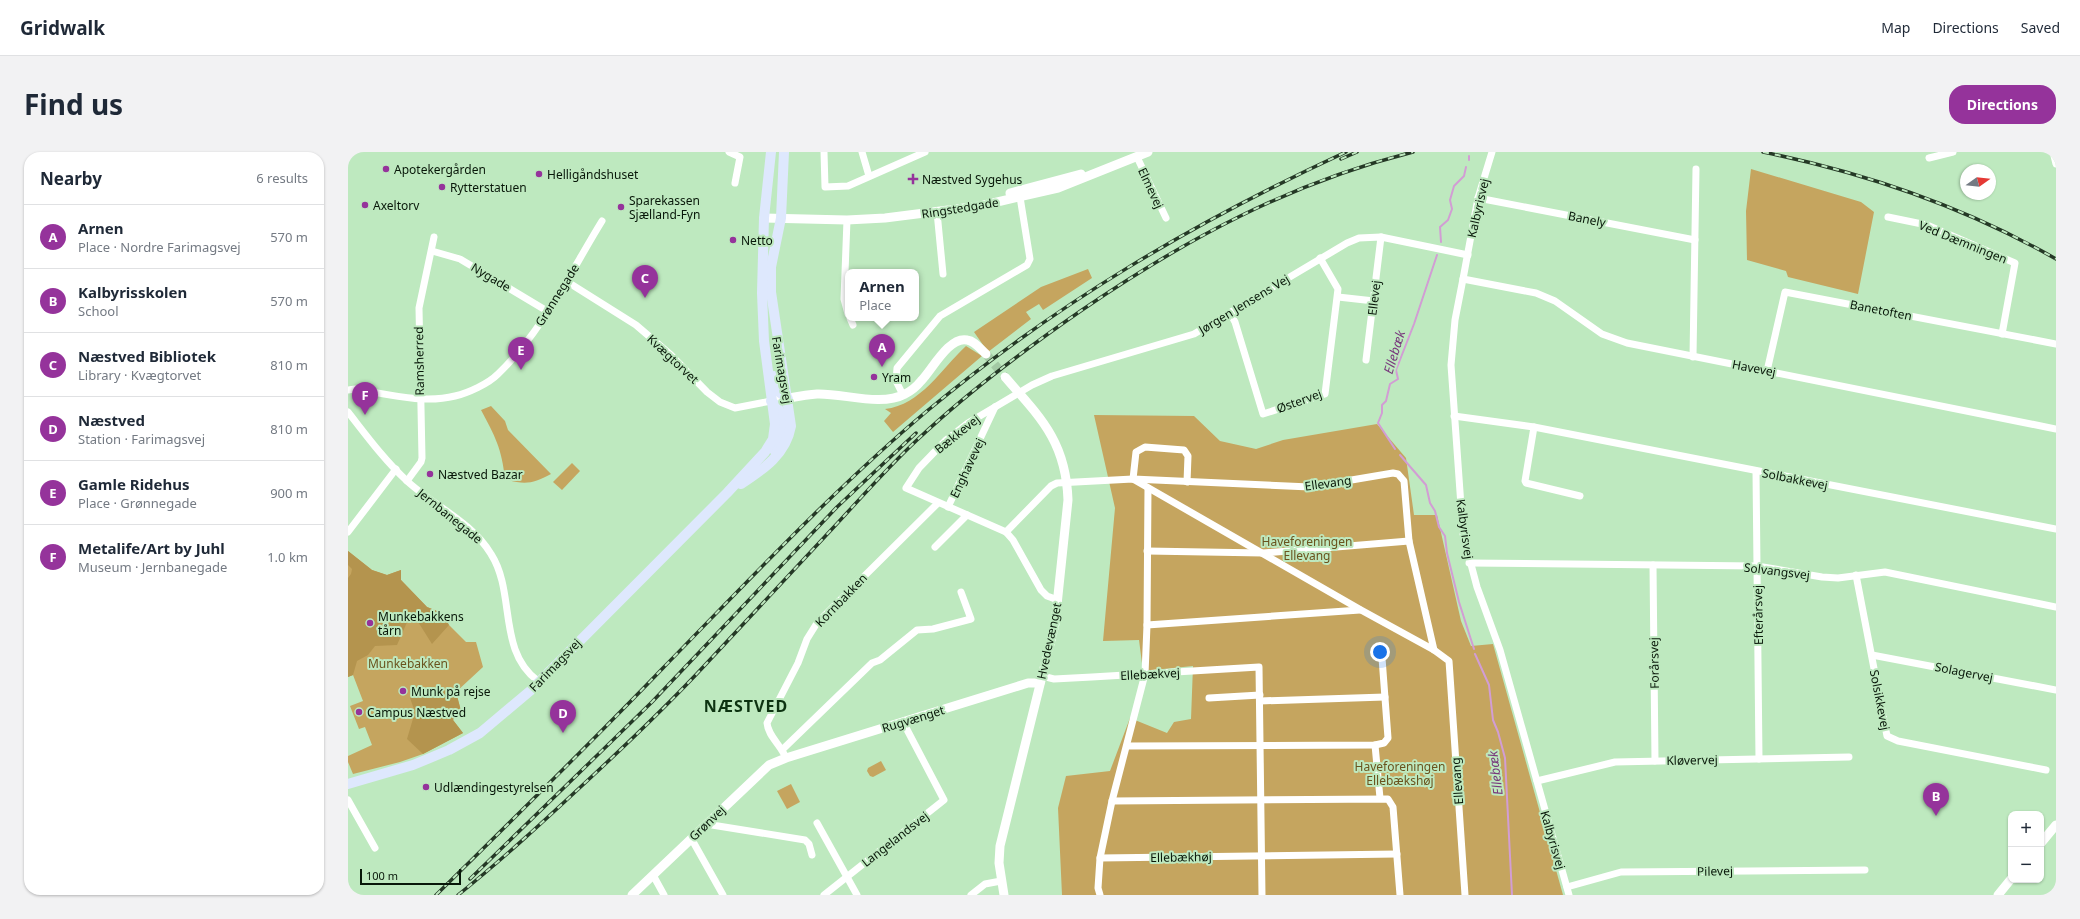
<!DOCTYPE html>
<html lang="en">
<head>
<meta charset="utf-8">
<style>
	body { margin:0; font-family:"Noto Sans",sans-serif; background:#f2f2f3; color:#1f2937 }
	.controls { position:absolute; right:12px; bottom:12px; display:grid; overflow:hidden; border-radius:8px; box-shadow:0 1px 3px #0004 }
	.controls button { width:36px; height:36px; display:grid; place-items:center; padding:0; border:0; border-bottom:1px solid #e0e1e3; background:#fff; color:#1f2937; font:20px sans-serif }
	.compass { position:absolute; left:1612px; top:12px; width:36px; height:36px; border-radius:50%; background:#fff; box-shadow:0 1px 3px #0004; rotate:75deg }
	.scale { position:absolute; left:12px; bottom:10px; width:101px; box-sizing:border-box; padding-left:4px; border:2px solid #081709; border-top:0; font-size:11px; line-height:14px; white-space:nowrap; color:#081709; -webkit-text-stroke:3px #bee9bf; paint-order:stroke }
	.you { position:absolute; left:1032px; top:500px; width:14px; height:14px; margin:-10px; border:3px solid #fff; border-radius:50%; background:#1a73e8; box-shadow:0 0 0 6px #1a73e833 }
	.badge { display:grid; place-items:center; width:26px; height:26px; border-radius:50%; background:#95339b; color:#fff; font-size:13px; font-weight:700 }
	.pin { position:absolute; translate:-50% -33px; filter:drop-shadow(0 1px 2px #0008) }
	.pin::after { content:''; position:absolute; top:21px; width:14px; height:12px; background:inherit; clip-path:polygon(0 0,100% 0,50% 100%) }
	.popup { position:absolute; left:497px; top:117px; width:74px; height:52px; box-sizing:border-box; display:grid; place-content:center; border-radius:8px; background:#fff; filter:drop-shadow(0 1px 3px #0005); font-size:13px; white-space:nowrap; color:#747a83 }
	.popup b { font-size:15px; color:#1f2937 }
	.popup::after { content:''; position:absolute; left:50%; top:100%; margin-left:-8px; border:8px solid transparent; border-top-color:#fff }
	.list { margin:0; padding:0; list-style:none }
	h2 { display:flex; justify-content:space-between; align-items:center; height:52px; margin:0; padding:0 16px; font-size:17px }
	h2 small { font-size:13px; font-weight:400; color:#747a83 }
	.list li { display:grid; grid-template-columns:26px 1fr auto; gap:12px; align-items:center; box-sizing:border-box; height:64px; padding:0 16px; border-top:1px solid #e0e1e3 }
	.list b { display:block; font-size:15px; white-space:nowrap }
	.list p { margin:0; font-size:13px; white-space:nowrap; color:#747a83 }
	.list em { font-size:13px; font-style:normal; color:#747a83 }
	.map { position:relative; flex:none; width:1708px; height:743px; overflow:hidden; border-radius:16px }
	header { display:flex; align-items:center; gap:24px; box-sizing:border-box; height:56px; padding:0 20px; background:#fff; border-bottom:1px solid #e0e1e3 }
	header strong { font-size:19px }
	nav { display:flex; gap:22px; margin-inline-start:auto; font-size:14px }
	.intro { display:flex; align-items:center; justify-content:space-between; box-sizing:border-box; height:96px; padding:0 24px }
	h1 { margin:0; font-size:28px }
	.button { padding:10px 18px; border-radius:16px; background:#95339b; color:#fff; font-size:14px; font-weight:700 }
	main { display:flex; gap:24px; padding:0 24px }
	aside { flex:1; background:#fff; border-radius:16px; box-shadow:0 1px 3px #0004 }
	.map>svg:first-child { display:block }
	.green { fill:#c5a55f }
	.forest { fill:#b4944e }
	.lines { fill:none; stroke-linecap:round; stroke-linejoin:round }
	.stream { stroke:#d29dd4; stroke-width:2 }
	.tertiary-tunnel { stroke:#a3caa4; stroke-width:9; stroke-dasharray:9 4.5; stroke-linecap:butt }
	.minor { stroke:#fff; stroke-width:7 }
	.tertiary { stroke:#fff; stroke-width:9 }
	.secondary { stroke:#dee8fd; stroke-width:10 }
	.rail-casing { stroke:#253926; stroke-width:3.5 }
	.rail { stroke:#bee9bf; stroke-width:2; stroke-dasharray:6; stroke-linecap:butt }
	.poi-dot { fill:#95339b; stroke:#bee9bf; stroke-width:1.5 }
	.labels { text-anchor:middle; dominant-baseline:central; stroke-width:4; stroke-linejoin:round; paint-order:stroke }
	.poi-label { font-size:12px; fill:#081709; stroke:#bee9bf; text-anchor:start }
	.street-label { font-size:12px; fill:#081709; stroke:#bee9bf }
	.park-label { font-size:12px; fill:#6a531e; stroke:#bee9bf }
	.water-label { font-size:13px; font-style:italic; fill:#78397c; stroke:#bee9bf }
	.district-label { font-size:16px; font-weight:bold; letter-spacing:1px; fill:#0d3311; stroke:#bee9bf }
</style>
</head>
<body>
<header>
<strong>Gridwalk</strong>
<nav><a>Map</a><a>Directions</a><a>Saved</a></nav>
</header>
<div class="intro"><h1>Find us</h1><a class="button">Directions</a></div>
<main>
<aside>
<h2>Nearby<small>6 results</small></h2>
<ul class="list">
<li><span class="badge">A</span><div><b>Arnen</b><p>Place · Nordre Farimagsvej</p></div><em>570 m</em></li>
<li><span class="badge">B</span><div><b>Kalbyrisskolen</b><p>School</p></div><em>570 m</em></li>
<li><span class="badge">C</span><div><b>Næstved Bibliotek</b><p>Library · Kvægtorvet</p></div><em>810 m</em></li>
<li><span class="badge">D</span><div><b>Næstved</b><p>Station · Farimagsvej</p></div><em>810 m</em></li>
<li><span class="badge">E</span><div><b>Gamle Ridehus</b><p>Place · Grønnegade</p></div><em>900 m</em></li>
<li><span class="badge">F</span><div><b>Metalife/Art by Juhl</b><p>Museum · Jernbanegade</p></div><em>1.0 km</em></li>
</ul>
</aside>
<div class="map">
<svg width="1708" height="743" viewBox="0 0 1708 743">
	<rect width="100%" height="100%" fill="#bee9bf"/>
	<g class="green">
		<polygon points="1403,17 1513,50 1526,60 1510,142 1440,125 1438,119 1399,108 1398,59"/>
		<polygon points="740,117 744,126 695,158 691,152 678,160 683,167 640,200 626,180 693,135"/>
		<path d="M618,194L634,204L545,280L536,269L543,261L537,257C573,253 593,217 618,194Z"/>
		<path d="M143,254L157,269L160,278L203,322C185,332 176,333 157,327C154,297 147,284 133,258Z"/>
		<polygon points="746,263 846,264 872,289 908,297 935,288 1029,272 1058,306 1066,363 1089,363 1113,469 1123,494 1145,492 1215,743 714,743 710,656 718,624 762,619 782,566 819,581 826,570 843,567 845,514 795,519 791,488 755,489 767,356"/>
		<polygon points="224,311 232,319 214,338 205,330"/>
		<polygon points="0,399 24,418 39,423 53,418 53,428 79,455 94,461 101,473 118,490 128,490 135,515 108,540 113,559 108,562 105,568 115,581 75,602 52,610 5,622 0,610 0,604 24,593 17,575 11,577 2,554 15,549 5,523 0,525"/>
		<polygon points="533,609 538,618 525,625 522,624 519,619 520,616"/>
		<polygon points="443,632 452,650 439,657 429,639"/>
	</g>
	<g class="forest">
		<polygon points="0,399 24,418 39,423 53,418 53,428 79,455 94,461 101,473 84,492 67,465 60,468 49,493 27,494 20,503 9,509 5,523 0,525 0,426 3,422 4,417 0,413"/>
		<polygon points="74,536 108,540 113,559 108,562 105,568 115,581 75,602 59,587 67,560 62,546"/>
	</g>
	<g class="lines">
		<g class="stream">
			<polyline points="1121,8 1121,4"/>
			<polyline points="1093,90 1092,75 1100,68 1104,57 1102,48 1106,34 1116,24 1118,15"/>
			<polyline points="1047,297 1030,271 1034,261 1034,253 1038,249 1042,232 1050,227 1048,218 1066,172 1089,103"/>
			<polyline points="1052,303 1078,333 1082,351 1087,359 1091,375 1097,384 1099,401 1111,450 1126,497"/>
			<polyline points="1127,502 1141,533 1145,568 1150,580 1157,606 1164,743"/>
		</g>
		<polyline class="tertiary-tunnel" points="638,202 657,225"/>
		<g class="minor">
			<polyline points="381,0 392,5 387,31"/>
			<polyline points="476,0 477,35 500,34 577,0"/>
			<polyline points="514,0 521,24"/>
			<polyline points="1144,0 1130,46 1115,127 1107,168 1103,213 1115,382 1129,435 1152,498 1221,743"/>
			<polyline points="1705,0 1708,12"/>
			<polyline points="789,5 818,66"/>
			<polyline points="1581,6 1605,0"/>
			<polyline points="1130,46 1347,88"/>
			<polyline points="589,60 595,122"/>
			<polyline points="1540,65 1579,73 1667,111 1654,182"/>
			<polyline points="499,68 496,147 500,162"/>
			<polyline points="84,99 112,107 199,159"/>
			<polyline points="1115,127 1188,141 1207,149 1254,182 1279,191 1708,277"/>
			<polyline points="218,129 288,173 323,203 359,240 372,250 387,256 423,249"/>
			<polyline points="990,145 1026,149"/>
			<polyline points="882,161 887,170 915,262 977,242 990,137 972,106"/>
			<polyline points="502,166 505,173"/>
			<polyline points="1345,205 1348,17"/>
			<polyline points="1018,208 1033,85"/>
			<polyline points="1419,219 1437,140 1708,192"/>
			<path d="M0,238L7,237C39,242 75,252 107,244C120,241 140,232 150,222C194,180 222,121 254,69"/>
			<polyline points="555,243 548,229 549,216 592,164 679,113 682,107 672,45"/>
			<path d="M0,260C18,283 37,309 59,329C86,354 124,370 143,402C168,441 149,499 190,529"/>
			<polyline points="1106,264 1186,275 1708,377"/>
			<polyline points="1186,275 1177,329 1178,331 1232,344"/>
			<polyline points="1408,319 1411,607"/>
			<polyline points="59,329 73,310 74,306 71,156 86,85"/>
			<polyline points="839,330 840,304 836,298 797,295 788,300 785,327 1013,458 1086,498 1101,509 1117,743"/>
			<polyline points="600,355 647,255"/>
			<polyline points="0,380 48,317"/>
			<polyline points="658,380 703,334 709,331 785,327 962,335 1045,321 1050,322 1056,329 1061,389 1086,498"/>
			<polyline points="587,395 619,363"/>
			<polyline points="799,399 915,401 1061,389"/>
			<polyline points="1121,411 1409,414 1474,425 1490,426 1537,420 1708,455"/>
			<polyline points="1305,413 1307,609"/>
			<polyline points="1508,423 1539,584 1550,589 1698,618"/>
			<polyline points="710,448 699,444 693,438 665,388 658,380 558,336 571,316 598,288 620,271 684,233 704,224 846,182 999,91 1011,86 1033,85 1120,103"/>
			<polyline points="799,473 1012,458"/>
			<polyline points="1524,503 1708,538"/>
			<polyline points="694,524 706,527 744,525 911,515 914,743"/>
			<polyline points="861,546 912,543"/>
			<polyline points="912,549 1037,545"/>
			<polyline points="1027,593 1032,646"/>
			<polyline points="779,594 1027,593 1036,591 1040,586 1034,506"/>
			<polyline points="435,597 524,511 532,508 569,478 585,477 623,467 613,440"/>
			<path d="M438,606C433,593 420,584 419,571L450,511L459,487L469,471L590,351"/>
			<polyline points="1189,629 1267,610 1501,605"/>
			<polyline points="0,648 27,696"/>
			<polyline points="764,649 1040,647 1045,655 1052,743"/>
			<polyline points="361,669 364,673 457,688 461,692 464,703"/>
			<polyline points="469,671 509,743"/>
			<polyline points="343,686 375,743"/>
			<polyline points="752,706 1049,702"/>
			<polyline points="305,723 316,743"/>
			<polyline points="1219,735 1273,720 1517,718"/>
			<polyline points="476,743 596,648 555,570"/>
			<polyline points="623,743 637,732 653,729"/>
			<polyline points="752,743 750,736 752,706 764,649 797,522 799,473 800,336"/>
		</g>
		<g class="tertiary">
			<polyline points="662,41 733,22"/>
			<polyline points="416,66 499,68 537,66 632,54 710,36 800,0"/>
			<path d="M423,249C438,247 454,243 469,242C495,241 533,255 557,242C563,239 569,234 573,229C584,218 601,184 619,188C627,189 632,197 638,202"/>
			<polyline points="1693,691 1708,673"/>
			<polyline points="284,743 421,613 438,606 680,531 692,531"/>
			<path d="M656,743L651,711L652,694L707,472L720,348C718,290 693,266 657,225"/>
			<polyline points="1650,743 1663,727"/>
		</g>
		<g class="secondary">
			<polyline points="426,224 430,239 440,247"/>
			<path d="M423,249C439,261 436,283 426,298"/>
			<path d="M393,332C416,317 438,302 443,274L423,140V115L433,66L436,0"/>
			<polyline points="0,632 65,613 101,598 132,581 182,539 379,341 417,300 425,287 427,272 416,189 414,141 416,66 423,0"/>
		</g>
		<defs>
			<g id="rail">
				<path d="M1415,0C1518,21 1617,55 1708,107"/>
				<polyline points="993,7 1009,0"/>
				<polyline points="122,727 304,550 489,355 568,281"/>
				<path d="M88,743C164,668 241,593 315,516C401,428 485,338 579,259C709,151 845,71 998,0"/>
				<path d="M110,743C155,707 197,668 239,629C280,591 320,553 358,512C400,467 442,422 484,377C512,347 539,316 569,288C620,240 676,198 734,158C838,87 942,31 1065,0"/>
			</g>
		</defs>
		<use href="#rail" class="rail-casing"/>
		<use href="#rail" class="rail"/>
	</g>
	<g class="poi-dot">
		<circle cx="38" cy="17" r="4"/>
		<circle cx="191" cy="22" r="4"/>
		<path d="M563 21h4v4h4v4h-4v4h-4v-4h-4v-4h4z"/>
		<circle cx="94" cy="35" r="4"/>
		<circle cx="17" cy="53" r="4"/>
		<circle cx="273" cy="55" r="4"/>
		<circle cx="385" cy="88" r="4"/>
		<circle cx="526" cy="225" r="4"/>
		<circle cx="82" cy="322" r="4"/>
		<circle cx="22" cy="471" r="4"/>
		<circle cx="55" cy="539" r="4"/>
		<circle cx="11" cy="560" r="4"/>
		<circle cx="78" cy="635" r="4"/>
	</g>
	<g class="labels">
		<g class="poi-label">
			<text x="46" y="17">Apotekergården</text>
			<text x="199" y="22">Helligåndshuset</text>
			<text x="574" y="27">Næstved Sygehus</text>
			<text x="102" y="35">Rytterstatuen</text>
			<text x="281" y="48">Sparekassen<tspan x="281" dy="14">Sjælland-Fyn</tspan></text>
			<text x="25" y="53">Axeltorv</text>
			<text x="393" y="88">Netto</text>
			<text x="534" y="225">Yram</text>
			<text x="90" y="322">Næstved Bazar</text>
			<text x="30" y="464">Munkebakkens<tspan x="30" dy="14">tårn</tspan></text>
			<text x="63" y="539">Munk på rejse</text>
			<text x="19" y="560">Campus Næstved</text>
			<text x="86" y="635">Udlændingestyrelsen</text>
		</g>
		<g class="street-label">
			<text transform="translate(803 36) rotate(65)">Elmevej</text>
			<text transform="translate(612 56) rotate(-9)">Ringstedgade</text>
			<text transform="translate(1130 56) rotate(-77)">Kalbyrisvej</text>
			<text transform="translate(1239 67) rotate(11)">Banely</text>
			<text transform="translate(1615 90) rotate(22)">Ved Dæmningen</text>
			<text transform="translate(143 125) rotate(31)">Nygade</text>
			<text transform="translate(209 143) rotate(-58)">Grønnegade</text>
			<text transform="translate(1026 146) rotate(-83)">Ellevej</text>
			<text transform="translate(896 152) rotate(-31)">Jørgen Jensens Vej</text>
			<text transform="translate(1533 158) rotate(11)">Banetoften</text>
			<text transform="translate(325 207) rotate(43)">Kvægtorvet</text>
			<text transform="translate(71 209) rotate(-91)">Ramsherred</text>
			<text transform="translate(1406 216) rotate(11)">Havevej</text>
			<text transform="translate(434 218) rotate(80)">Farimagsvej</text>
			<text transform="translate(951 249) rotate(-20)">Østervej</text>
			<text transform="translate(609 282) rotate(-39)">Bækkevej</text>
			<text transform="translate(619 316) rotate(-65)">Enghavevej</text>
			<text transform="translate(1447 327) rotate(11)">Solbakkevej</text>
			<text transform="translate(980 331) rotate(-8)">Ellevang</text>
			<text transform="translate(102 364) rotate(39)">Jernbanegade</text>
			<text transform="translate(1117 377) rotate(82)">Kalbyrisvej</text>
			<text transform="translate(1429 419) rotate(7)">Solvangsvej</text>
			<text transform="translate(493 448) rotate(-46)">Kornbakken</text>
			<text transform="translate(1410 463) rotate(-91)">Efterårsvej</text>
			<text transform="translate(701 489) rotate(-78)">Hvedevænget</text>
			<text transform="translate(1306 511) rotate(-91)">Forårsvej</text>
			<text transform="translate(207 513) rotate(-46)">Farimagsvej</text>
			<text transform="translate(1616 520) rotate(11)">Solagervej</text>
			<text transform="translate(802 522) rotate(-3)">Ellebækvej</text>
			<text transform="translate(1532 548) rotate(79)">Solsikkevej</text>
			<text transform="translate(565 567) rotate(-17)">Rugvænget</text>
			<text transform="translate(1344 608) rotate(-1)">Kløvervej</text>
			<text transform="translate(1109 629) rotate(-94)">Ellevang</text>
			<text transform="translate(359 671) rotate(-44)">Grønvej</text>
			<text transform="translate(547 687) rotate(-38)">Langelandsvej</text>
			<text transform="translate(1205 688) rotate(74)">Kalbyrisvej</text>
			<text transform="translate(833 705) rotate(-1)">Ellebækhøj</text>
			<text transform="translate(1367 719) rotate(-1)">Pilevej</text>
		</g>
		<g class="park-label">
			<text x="959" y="389">Haveforeningen<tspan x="959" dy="14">Ellevang</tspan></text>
			<text x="60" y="511">Munkebakken</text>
			<text x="1052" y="614">Haveforeningen<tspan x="1052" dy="14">Ellebækshøj</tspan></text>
		</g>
		<g class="water-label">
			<text transform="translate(1046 200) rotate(-73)">Ellebæk</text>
			<text transform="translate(1147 621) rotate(-97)">Ellebæk</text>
		</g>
		<g class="district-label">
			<text x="398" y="554">NÆSTVED</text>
		</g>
	</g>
</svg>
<div class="controls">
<button>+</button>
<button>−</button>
</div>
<svg class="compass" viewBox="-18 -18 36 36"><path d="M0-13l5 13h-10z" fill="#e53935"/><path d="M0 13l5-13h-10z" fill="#747a83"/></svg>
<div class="scale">100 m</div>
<div class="you"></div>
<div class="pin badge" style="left:534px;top:215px">A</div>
<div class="popup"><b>Arnen</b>Place</div>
<div class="pin badge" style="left:1588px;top:664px">B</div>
<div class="pin badge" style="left:297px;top:146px">C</div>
<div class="pin badge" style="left:215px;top:581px">D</div>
<div class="pin badge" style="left:173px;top:218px">E</div>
<div class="pin badge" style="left:17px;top:263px">F</div>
</div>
</main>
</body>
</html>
